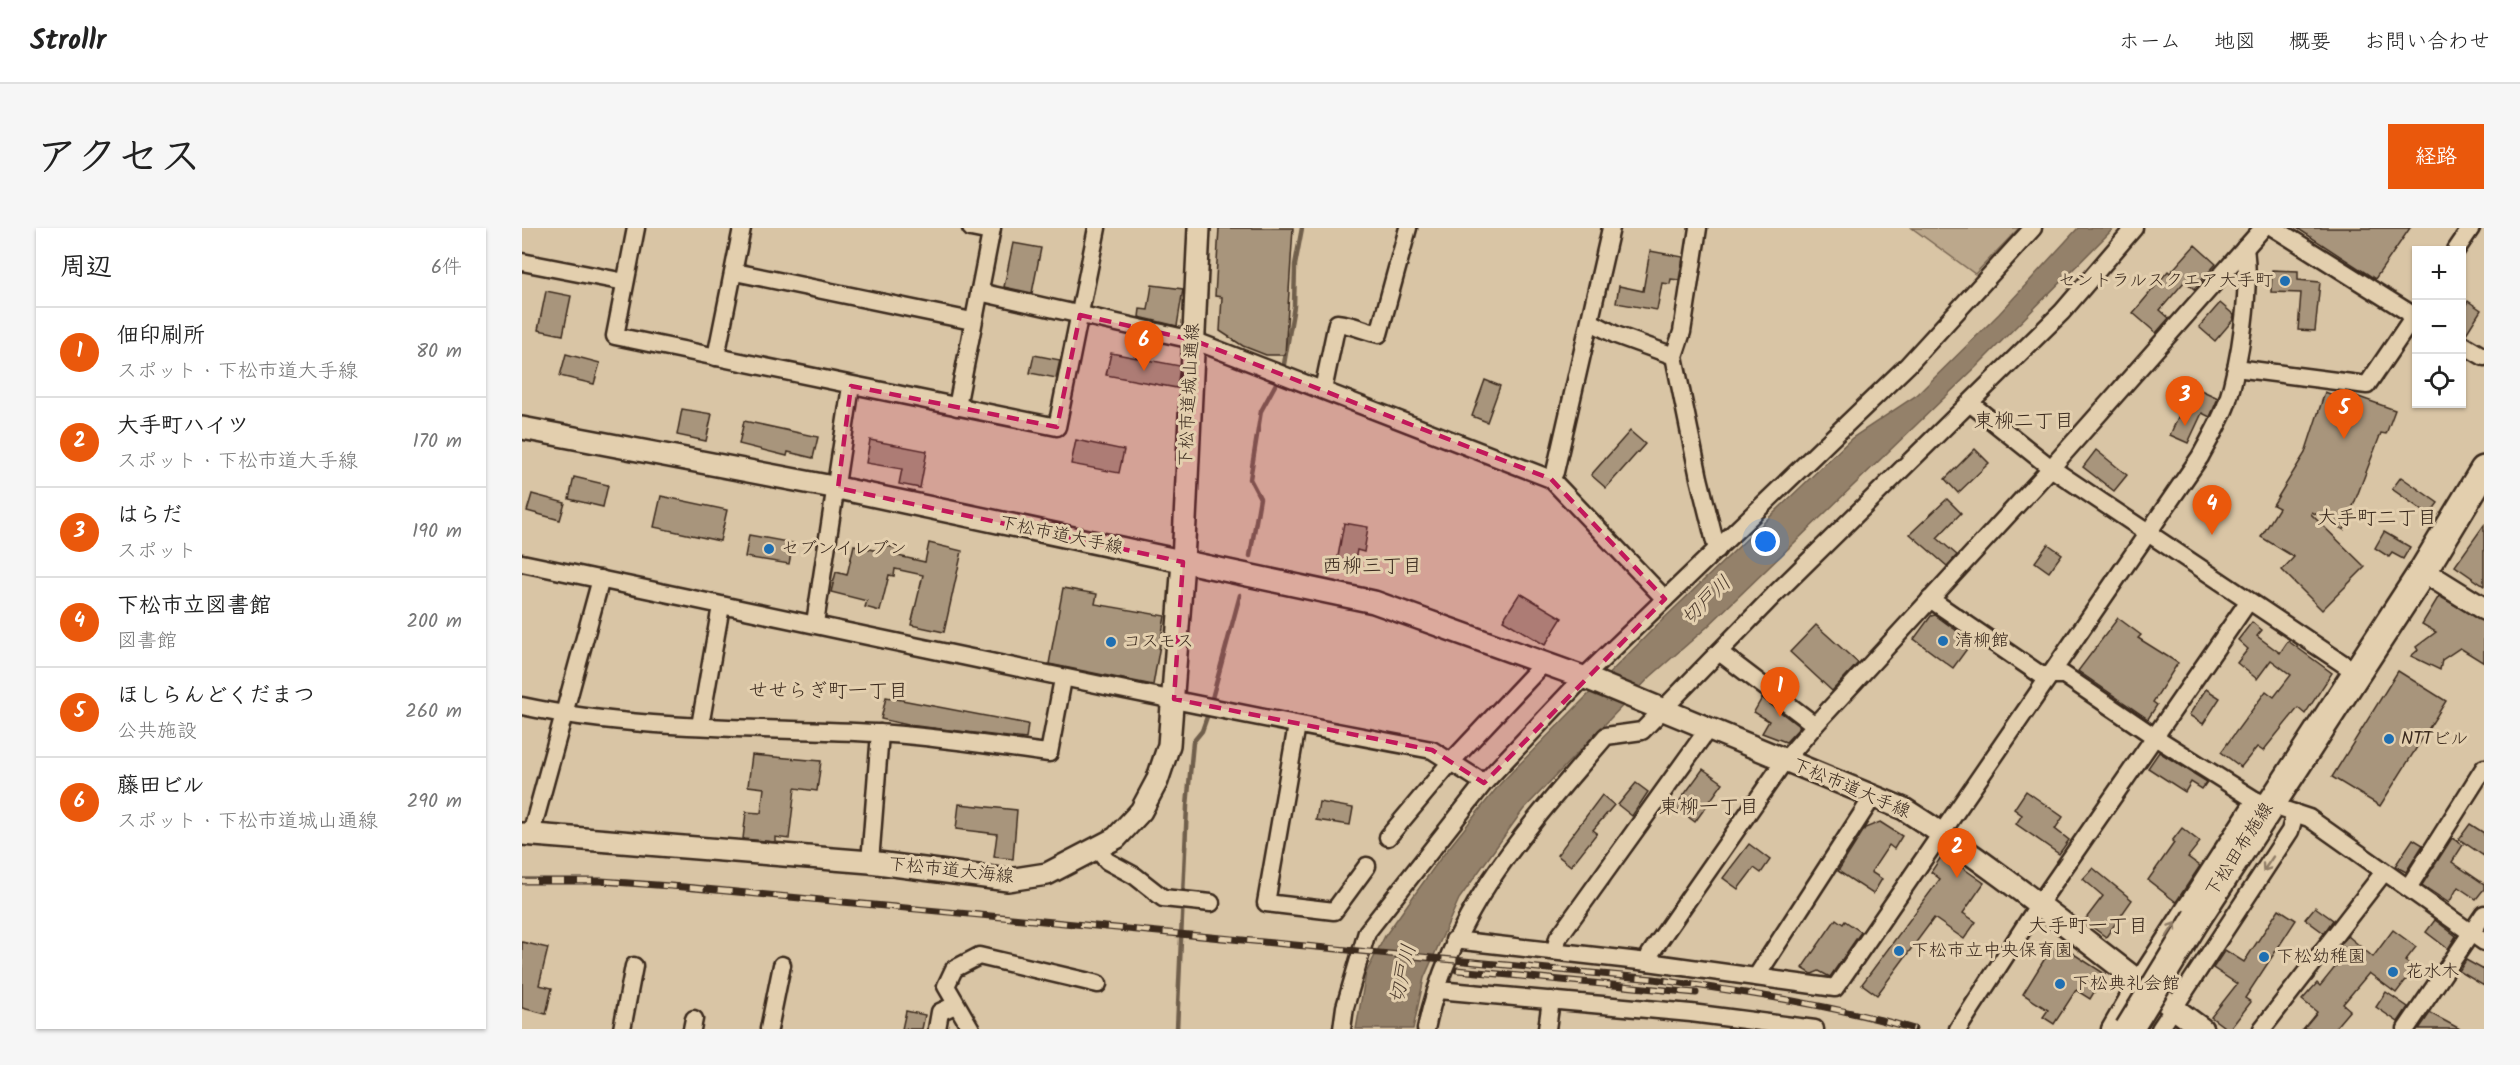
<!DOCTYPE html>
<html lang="ja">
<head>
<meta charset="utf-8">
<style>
	body { margin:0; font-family:Kalam,"Klee One",sans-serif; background:#f6f6f6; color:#222 }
	.controls { position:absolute; right:18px; top:18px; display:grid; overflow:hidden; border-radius:0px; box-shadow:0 2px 4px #0004 }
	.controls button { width:54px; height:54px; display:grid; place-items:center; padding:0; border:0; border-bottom:2px solid #e0e0e0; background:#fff; color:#222; font:30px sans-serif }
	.you { position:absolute; left:1244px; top:314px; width:21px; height:21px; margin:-15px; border:4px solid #fff; border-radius:50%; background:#1a73e8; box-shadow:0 0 0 9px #1a73e833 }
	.badge { display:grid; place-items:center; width:39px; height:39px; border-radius:50%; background:#ea580c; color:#fff; font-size:20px; font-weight:700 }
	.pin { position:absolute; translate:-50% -50px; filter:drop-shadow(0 2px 3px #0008) }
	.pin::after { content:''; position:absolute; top:32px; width:21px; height:18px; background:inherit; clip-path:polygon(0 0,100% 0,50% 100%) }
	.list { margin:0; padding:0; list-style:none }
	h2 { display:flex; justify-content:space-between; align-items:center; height:78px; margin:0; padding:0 24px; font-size:26px }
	h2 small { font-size:20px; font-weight:400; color:#767676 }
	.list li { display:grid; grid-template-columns:39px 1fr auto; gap:18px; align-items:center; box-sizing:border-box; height:90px; padding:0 24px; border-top:2px solid #e0e0e0 }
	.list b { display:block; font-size:22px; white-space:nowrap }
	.list p { margin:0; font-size:20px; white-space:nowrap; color:#767676 }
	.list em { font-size:20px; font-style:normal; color:#767676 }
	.icon { flex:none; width:33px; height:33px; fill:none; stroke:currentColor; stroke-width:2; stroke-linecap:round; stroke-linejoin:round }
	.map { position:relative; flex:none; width:1962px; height:801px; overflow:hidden; border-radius:0px }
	header { display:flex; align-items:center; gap:36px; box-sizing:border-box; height:84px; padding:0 30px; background:#fff; border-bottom:2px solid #e0e0e0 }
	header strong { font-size:28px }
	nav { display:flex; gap:33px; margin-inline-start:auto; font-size:21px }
	.intro { display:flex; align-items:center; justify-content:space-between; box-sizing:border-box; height:144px; padding:0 36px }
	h1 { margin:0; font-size:42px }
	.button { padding:15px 27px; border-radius:0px; background:#ea580c; color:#fff; font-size:21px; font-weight:700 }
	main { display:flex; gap:36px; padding:0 36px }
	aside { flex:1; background:#fff; border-radius:0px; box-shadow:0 2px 4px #0004 }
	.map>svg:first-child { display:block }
	.green { fill:#bca88c; stroke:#7c6955; stroke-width:1.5 }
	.water { fill:#94816a; stroke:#705e4c; stroke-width:1.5 }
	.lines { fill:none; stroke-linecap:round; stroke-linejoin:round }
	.stream { stroke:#705e4c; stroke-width:4.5 }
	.building { fill:#a8957b; stroke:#3b2a1e; stroke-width:1.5 }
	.minor-casing { stroke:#3b2a1e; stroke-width:21 }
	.tertiary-casing { stroke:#3b2a1e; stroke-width:26 }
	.primary-casing { stroke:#3b2a1e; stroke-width:32 }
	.minor { stroke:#e3cfae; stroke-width:16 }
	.tertiary { stroke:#e3cfae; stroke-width:21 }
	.primary { stroke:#e3cfae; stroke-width:27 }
	.rail-casing { stroke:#3b2a1e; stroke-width:7 }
	.rail { stroke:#e3cfae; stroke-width:4.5; stroke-dasharray:14; stroke-linecap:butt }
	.primary-bridge-casing { stroke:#3b2a1e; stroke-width:32; stroke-linecap:butt }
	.primary-bridge { stroke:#e3cfae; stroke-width:27 }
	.oneway { stroke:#8f7c66 }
	.marked { fill:#c2185b; fill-opacity:0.2; stroke:#c2185b; stroke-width:4.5; stroke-dasharray:12 8; stroke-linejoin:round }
	.poi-dot { fill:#1f6fb2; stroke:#e3cfae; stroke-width:2 }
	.labels { text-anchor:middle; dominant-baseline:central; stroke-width:6; stroke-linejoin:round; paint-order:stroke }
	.poi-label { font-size:18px; fill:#3b2a1e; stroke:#e3cfae; text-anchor:start }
	.street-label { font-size:18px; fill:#3b2a1e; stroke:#e3cfae }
	.neighbourhood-label { font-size:20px; fill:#3b2a1e; stroke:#e3cfae }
	.water-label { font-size:20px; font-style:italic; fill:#4d3b2d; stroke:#e3cfae }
</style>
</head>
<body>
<header>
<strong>Strollr</strong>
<nav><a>ホーム</a><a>地図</a><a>概要</a><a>お問い合わせ</a></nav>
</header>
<div class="intro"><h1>アクセス</h1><a class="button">経路</a></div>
<main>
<aside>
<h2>周辺<small>6件</small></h2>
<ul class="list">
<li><span class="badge">1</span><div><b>佃印刷所</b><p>スポット · 下松市道大手線</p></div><em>80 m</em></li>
<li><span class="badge">2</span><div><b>大手町ハイツ</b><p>スポット · 下松市道大手線</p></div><em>170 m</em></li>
<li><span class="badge">3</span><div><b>はらだ</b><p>スポット</p></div><em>190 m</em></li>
<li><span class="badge">4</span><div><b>下松市立図書館</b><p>図書館</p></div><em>200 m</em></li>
<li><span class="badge">5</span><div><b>ほしらんどくだまつ</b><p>公共施設</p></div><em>260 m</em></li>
<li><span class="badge">6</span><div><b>藤田ビル</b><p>スポット · 下松市道城山通線</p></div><em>290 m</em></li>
</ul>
</aside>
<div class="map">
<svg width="1962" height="801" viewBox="0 0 1962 801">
	<rect width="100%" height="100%" fill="#d9c5a5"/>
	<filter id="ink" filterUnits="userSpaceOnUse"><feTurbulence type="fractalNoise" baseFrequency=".0167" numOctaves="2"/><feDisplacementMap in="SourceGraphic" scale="12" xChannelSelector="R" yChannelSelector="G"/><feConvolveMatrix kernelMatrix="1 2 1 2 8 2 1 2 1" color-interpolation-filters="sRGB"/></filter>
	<g filter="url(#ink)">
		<polygon class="green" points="1390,0 1497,0 1453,46"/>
		<polygon class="water" points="1556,0 1592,0 1452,141 1184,400 1128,449 1001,582 937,671 902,750 891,801 834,801 844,745 863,708 918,631 978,556 1133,399 1330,210 1395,167 1477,86"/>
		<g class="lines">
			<g class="stream">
				<polyline points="761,142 772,78 773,37 780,0"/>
				<polyline points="728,328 738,270 728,251 739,183 757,150"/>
				<polyline points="689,474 718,367"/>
				<polyline points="655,801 665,578 671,514 680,503 687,483"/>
			</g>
		</g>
		<g class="building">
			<polygon points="697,0 771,0 763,127 744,127 721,118 698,103 700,69 693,68"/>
			<polygon points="1775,0 1888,0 1853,51"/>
			<polygon points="491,15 519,20 510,65 482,59"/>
			<polygon points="1673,17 1694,36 1672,61 1663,53 1638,82 1647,90 1634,105 1611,85 1646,43 1648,45"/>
			<polygon points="1128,23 1161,29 1157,52 1149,51 1148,56 1140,55 1135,82 1094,75 1097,58 1121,63"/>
			<polygon points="1750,42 1776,43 1776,52 1798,54 1793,103 1776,102 1779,65 1749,64"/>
			<polygon points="630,57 661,61 655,98 617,89 618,81 626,82"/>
			<polygon points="24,63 49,68 41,107 16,102"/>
			<polygon points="1946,73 1959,82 1944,106 1940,106 1940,83"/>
			<polygon points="1698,75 1712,87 1711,92 1693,113 1677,99"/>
			<polygon points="589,125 658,138 655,160 584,147"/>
			<polygon points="44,126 78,135 72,156 38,148"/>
			<polygon points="512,127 538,132 534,150 508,145"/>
			<polygon points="963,152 978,158 965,194 950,188"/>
			<polygon points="1670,158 1696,170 1688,189 1680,185 1666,215 1648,207"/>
			<polygon points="1803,164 1832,175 1834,168 1873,182 1864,206 1859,205 1822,302 1790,284 1789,286 1843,339 1800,382 1760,342 1772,329 1739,309 1757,280 1751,277 1783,225"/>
			<polygon points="160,181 190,186 184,213 155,207"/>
			<polygon points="222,193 296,209 291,230 266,224 265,228 217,216"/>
			<polygon points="1108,203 1123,216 1084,260 1069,247"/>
			<polygon points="348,212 405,223 398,260 377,256 380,241 344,235"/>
			<polygon points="554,212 602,222 597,245 549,236"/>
			<polygon points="1453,221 1467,235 1436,265 1423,251"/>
			<polygon points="1574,222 1605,247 1592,263 1561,239"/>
			<polygon points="52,249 86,257 81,279 47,271"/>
			<polygon points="1879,249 1916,275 1907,287 1870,261"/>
			<polygon points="10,266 43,275 38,292 5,283"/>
			<polygon points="139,268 205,282 198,313 132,299"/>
			<polygon points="1425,271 1439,285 1415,310 1435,327 1425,338 1388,306"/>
			<polygon points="822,295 846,299 842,324 835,322 832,337 815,334"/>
			<polygon points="1962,297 1962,358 1933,338"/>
			<polygon points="1862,304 1888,319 1881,331 1870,325 1867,329 1853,320"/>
			<polygon points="227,307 271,315 267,336 223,329"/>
			<polygon points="407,315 440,323 422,404 389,397 401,347 373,341 372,348 367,347 358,383 343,379 345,373 309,364 314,344 325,347 332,317 360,324 361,317 378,321 376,328 403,334"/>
			<polygon points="1526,316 1540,326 1527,344 1513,334"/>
			<polygon points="541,360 575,366 573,376 643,388 631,457 527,436"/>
			<polygon points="998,365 1040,390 1023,417 981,392"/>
			<polygon points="1917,368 1962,394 1962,435 1938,420 1920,432 1918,442 1889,428 1896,422 1894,419 1914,404 1900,396"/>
			<polygon points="1413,387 1450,414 1431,440 1392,411 1409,388"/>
			<polygon points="1596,390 1619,407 1616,410 1656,435 1631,474 1635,477 1626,491 1556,443"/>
			<polygon points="1730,394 1740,402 1735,408 1758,425 1766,413 1810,445 1783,486 1776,480 1741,523 1735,519 1719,539 1699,524 1744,463 1752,469 1769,447 1749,432 1735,451 1715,435 1726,421 1716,412"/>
			<polygon points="1294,397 1336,435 1310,463 1268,424"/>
			<polygon points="1876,443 1924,473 1858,578 1810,549"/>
			<polygon points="1684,461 1698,470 1681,496 1667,487"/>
			<polygon points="364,469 506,496 504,511 386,497 359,491"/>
			<polygon points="1240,470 1278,499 1264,514 1240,505 1247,493 1232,484"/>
			<polygon points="1637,524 1685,554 1680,561 1669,554 1663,564 1626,540"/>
			<polygon points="230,527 299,533 295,563 273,560 267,611 253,609 253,614 221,611 224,584 239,585 242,560 226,558"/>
			<polygon points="1181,541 1201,555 1173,594 1153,579"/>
			<polygon points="1114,555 1126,564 1110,588 1096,577"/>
			<polygon points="1504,563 1541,589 1533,601 1547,612 1537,626 1494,596 1500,587 1492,581"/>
			<polygon points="1080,567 1092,577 1071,602 1075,605 1049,638 1035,627"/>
			<polygon points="797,574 831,580 828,597 794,592"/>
			<polygon points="437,576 495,582 491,631 472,629 475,606 434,601"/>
			<polygon points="1358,594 1380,608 1372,621 1367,617 1349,644 1360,651 1351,666 1316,643 1343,600"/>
			<polygon points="1948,596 1962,605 1962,628 1937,611"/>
			<polygon points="1660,600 1678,614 1666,629 1678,638 1654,674 1626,652 1652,615 1650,613"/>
			<polygon points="1930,610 1941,617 1930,634 1962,656 1962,661 1954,671 1936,659 1927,675 1900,657"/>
			<polygon points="1891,611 1901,617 1884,644 1873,638"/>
			<polygon points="1227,616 1248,632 1239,645 1232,640 1216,661 1201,650"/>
			<polygon points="1421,626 1462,655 1441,685 1454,694 1442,711 1412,690 1355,767 1340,756 1418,651 1409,644"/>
			<polygon points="1571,640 1610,672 1584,709 1562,693 1581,668 1561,651"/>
			<polygon points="1793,679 1811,692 1802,705 1783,691"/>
			<polygon points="1757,681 1774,692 1723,770 1729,774 1708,801 1705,801 1689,789 1715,756 1691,740 1703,722 1722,734"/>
			<polygon points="1314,691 1321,696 1323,693 1339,704 1308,749 1297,743 1290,746 1280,740"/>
			<polygon points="1913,692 1934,708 1926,721 1904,704"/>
			<polygon points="1871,702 1894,719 1883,733 1893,740 1874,765 1847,745 1821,776 1828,782 1812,801 1781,801 1795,784 1780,772 1795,755 1798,758 1823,727 1819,724 1822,720 1818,717 1826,708 1851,729"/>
			<polygon points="0,714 26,720 17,757 30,760 24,786 0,780"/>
			<polygon points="1533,714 1583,746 1568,771 1554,762 1532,796 1521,789 1526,782 1501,766"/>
			<polygon points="1944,732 1962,742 1962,758 1937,743"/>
			<polygon points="1864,764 1886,779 1876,794 1854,779"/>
			<polygon points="384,783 403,787 400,801 380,801"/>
			<polygon points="1908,785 1938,801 1897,801"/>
		</g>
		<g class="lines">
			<defs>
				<g id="minor">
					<polyline points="114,0 93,108 535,199 575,0"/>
					<polyline points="449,0 469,4"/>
					<polyline points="1176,0 1160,104 1152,128 1177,250 1195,322"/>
					<polyline points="1752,0 1894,89"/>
					<polyline points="1934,22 1949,0"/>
					<polyline points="0,34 103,54"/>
					<polyline points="213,44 450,93"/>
					<polyline points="457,64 671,112 1029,251 1143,371"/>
					<polyline points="1069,94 1094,107 1152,128"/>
					<polyline points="1940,116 1962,129"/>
					<polyline points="194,129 220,0"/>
					<polyline points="1714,140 1845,157 1894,85"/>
					<path d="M801,162L815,95C830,96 842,103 857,106L886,0"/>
					<polyline points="1449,176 1529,240 1835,445"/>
					<polyline points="435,179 470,0"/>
					<polyline points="1029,251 1033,244 1089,0"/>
					<path d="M0,335C303,398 606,466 910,522L962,555"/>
					<polyline points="1408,371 1519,447 1542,447 1633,509 1733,572 1787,590 1962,714"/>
					<polyline points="293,395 329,158"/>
					<polyline points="1197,424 1293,497"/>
					<path d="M0,478C116,503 237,499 355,505C412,508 470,518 527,525L541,451"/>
					<polyline points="775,497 744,675 812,683 845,638"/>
					<polyline points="178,498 199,378"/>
					<polyline points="9,606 79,351"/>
					<polyline points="866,609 928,535 1021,436"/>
					<polyline points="575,621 585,633 613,648 641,670 689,675"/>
					<polyline points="348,634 358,505"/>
					<polyline points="1886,660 1962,540"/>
					<path d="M932,712L1126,734L1313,760L1678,229C1687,212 1698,194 1705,175C1718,134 1729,63 1723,20"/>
					<polyline points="1033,723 1036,710 1186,501"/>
					<polyline points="1126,734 1128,726 1263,532 1293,497 1529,240 1741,0"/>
					<polyline points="1234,749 1352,567"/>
					<polyline points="916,762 1169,785 1293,801"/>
					<polyline points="100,801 112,738"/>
					<polyline points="170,801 172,791"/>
					<polyline points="247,801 260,737"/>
					<polyline points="415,801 418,784 433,777"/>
					<polyline points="449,801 424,758 432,741 457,728 576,756"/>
					<polyline points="820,801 823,779 845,704 962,555 1061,450 1386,137 1511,0"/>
					<path d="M904,801C929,681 1007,598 1084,508L1120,503L1252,367L1540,84L1612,0"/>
					<polyline points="1025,801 1029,772"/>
					<polyline points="1436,801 1517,676 1726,374"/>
					<polyline points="1588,801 1617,751 1733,572"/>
					<polyline points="1638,801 1768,603 1773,585"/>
					<polyline points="1740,801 1862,644"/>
					<polyline points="1884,801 1962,686"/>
				</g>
				<g id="tertiary">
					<path d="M0,200L316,260L852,374L1069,452L1382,581C1486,647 1580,728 1680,801"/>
					<polyline points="1901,343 1962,381"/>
					<polyline points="0,606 348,634 486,652 525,646 594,610 619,583 635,553 647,517 661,334 677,0"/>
				</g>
				<polyline id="primary" points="1675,690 1901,343 1962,242"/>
			</defs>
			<use href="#minor" class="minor-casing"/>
			<use href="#tertiary" class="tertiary-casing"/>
			<use href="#primary" class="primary-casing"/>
			<use href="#minor" class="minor"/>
			<use href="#tertiary" class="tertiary"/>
			<use href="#primary" class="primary"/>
			<defs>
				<g id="rail">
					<path d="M0,653H79L162,659L1132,751C1220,764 1307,776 1392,801"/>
					<polyline points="935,742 1174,765"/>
				</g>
			</defs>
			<use href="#rail" class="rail-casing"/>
			<use href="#rail" class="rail"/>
			<defs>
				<polyline id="primary-bridge" points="1607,801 1675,690"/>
			</defs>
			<use href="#primary-bridge" class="primary-bridge-casing"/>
			<use href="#primary-bridge" class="primary-bridge"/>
		</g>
		<defs><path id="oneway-shaft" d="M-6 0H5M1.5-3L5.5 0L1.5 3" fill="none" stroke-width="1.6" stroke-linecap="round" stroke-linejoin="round" transform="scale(1.5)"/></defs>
		<g class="oneway">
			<use href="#oneway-shaft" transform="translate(1746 636) rotate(124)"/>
			<use href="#oneway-shaft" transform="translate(1649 702) rotate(-57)"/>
		</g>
	</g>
	<path class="marked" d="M558,87L671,112L1029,251L1143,371L962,555L910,522L652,471L661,334L316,260L329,158L535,199Z"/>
	<g class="poi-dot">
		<circle cx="1763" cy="53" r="6"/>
		<circle cx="247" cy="321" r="6"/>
		<circle cx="1421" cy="413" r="6"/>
		<circle cx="589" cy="414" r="6"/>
		<circle cx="1867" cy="511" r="6"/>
		<circle cx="1377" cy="723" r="6"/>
		<circle cx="1742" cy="729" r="6"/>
		<circle cx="1871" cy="744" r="6"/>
		<circle cx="1538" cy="756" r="6"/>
	</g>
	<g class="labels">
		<g class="poi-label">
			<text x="1751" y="53" text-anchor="end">セントラルスクエア大手町</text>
			<text x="259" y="321">セブンイレブン</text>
			<text x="1433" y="413">清柳館</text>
			<text x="601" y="414">コスモス</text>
			<text x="1879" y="511">NTTビル</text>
			<text x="1389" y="723">下松市立中央保育園</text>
			<text x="1754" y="729">下松幼稚園</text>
			<text x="1883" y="744">花水木</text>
			<text x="1550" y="756">下松典礼会館</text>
		</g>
		<g class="street-label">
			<text transform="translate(668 167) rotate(-87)">下松市道城山通線</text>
			<text transform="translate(539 308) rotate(12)">下松市道大手線</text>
			<text transform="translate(1329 561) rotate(23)">下松市道大手線</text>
			<text transform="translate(1718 622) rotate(-57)">下松田布施線</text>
			<text transform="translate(429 643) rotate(6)">下松市道大海線</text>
		</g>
		<g class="neighbourhood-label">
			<text x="1502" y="194">東柳二丁目</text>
			<text x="1855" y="291">大手町二丁目</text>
			<text x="850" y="339">西柳三丁目</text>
			<text x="306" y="464">せせらぎ町一丁目</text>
			<text x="1187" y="580">東柳一丁目</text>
			<text x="1566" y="699">大手町一丁目</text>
		</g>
		<g class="water-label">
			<text transform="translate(1185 373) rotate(-44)">切戸川</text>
			<text transform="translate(882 746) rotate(-77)">切戸川</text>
		</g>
	</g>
</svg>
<div class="controls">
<button>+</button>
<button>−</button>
<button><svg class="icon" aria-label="locate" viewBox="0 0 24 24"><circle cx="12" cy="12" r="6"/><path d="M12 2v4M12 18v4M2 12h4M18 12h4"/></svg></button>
</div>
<div class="you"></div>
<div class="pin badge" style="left:1258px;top:489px">1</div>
<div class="pin badge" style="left:1435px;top:650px">2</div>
<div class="pin badge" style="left:1663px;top:198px">3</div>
<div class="pin badge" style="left:1690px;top:307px">4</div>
<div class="pin badge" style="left:1822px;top:211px">5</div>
<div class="pin badge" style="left:622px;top:143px">6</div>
</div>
</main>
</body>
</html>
